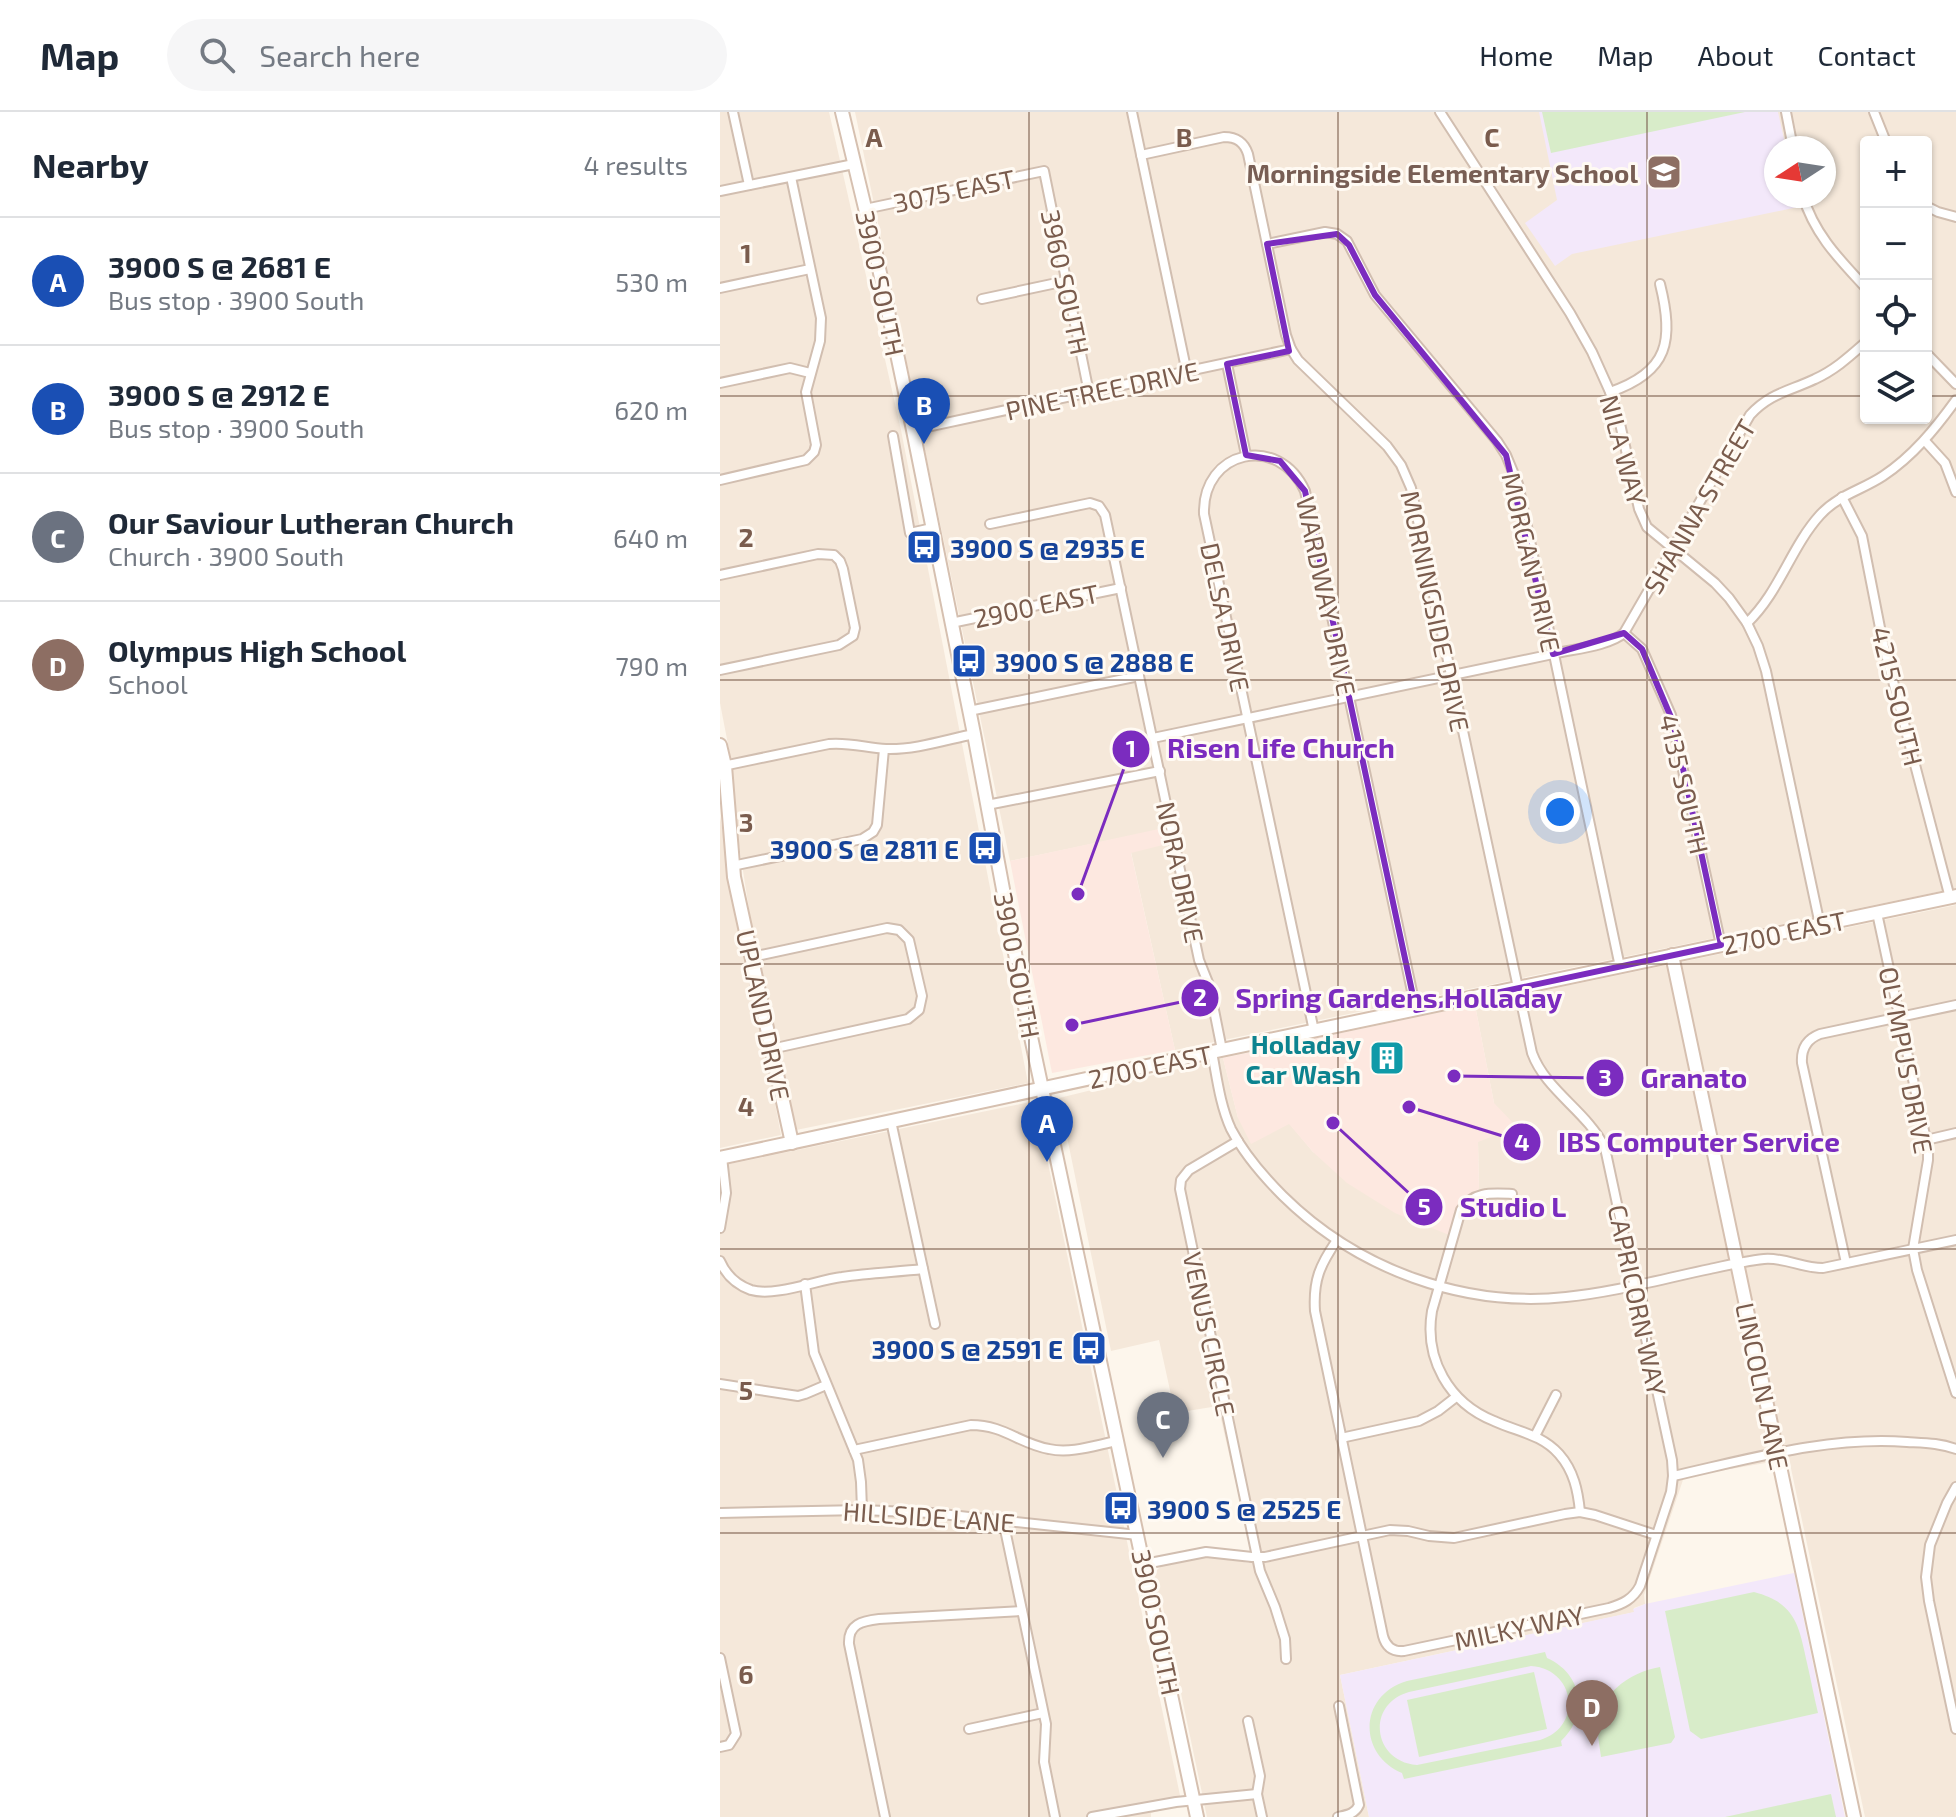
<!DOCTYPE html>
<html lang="en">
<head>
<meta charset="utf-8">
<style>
	body { margin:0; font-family:"Exo 2",sans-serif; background:#f6f6f7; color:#1f2937 }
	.controls { position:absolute; right:24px; top:24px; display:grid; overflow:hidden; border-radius:8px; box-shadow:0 2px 6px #0004 }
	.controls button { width:72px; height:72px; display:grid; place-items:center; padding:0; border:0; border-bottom:2px solid #e0e1e3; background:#fff; color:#1f2937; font:40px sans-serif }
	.compass { position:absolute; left:1044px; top:24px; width:72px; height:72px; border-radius:50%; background:#fff; box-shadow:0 2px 6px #0004; rotate:258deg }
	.you { position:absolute; left:840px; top:700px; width:28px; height:28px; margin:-20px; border:6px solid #fff; border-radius:50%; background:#1a73e8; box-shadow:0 0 0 12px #1a73e833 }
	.badge { display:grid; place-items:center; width:52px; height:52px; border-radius:50%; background:#d93025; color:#fff; font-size:26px; font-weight:700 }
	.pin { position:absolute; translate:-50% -66px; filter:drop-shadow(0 2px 4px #0008) }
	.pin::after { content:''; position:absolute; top:42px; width:28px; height:24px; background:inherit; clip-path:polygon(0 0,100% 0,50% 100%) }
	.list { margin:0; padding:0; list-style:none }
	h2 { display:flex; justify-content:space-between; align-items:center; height:104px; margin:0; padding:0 32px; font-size:34px }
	h2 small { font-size:26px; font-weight:400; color:#747a83 }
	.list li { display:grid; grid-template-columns:52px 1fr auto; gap:24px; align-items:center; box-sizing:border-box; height:128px; padding:0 32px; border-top:2px solid #e0e1e3 }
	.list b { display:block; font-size:30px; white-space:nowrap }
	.list p { margin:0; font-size:26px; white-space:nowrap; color:#747a83 }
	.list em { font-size:26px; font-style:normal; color:#747a83 }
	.icon { flex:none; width:44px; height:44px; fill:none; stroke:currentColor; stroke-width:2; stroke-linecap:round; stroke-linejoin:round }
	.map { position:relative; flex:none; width:1236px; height:1705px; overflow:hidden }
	header { display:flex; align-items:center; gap:48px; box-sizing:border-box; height:112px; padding:0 40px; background:#fff; border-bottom:2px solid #e0e1e3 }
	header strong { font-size:38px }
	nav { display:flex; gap:44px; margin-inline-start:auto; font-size:28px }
	.search { width:560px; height:72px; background:#f6f6f7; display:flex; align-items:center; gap:20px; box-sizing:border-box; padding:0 28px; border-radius:44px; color:#747a83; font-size:30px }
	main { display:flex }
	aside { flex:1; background:#fff }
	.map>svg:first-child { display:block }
	.residential { fill:#f5e8da; fill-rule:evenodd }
	.commercial { fill:#fde8e0 }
	.education { fill:#f3e8fa }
	.green { fill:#d8ecc9; fill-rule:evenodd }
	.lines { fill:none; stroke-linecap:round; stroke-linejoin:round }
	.street-casing { stroke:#d1beb0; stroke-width:12 }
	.secondary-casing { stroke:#d6c0b0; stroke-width:16 }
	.street { stroke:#fff; stroke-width:8 }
	.secondary { stroke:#fff; stroke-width:12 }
	.marked { fill:none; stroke:#7b2cbf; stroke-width:6; stroke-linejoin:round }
	.grid { fill:none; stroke:#7a5c4d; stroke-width:2; stroke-opacity:0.55 }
	.labels { text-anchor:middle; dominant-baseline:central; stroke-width:6; stroke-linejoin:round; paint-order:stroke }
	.education-label { font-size:26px; font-weight:bold; fill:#785e54; stroke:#fffaf3; text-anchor:end }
	.street-label { font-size:26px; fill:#7a5c4d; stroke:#fffaf3 }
	.transit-label { font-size:26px; font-weight:bold; fill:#164399; stroke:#fffaf3; text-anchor:start }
	.culture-label { font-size:26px; font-weight:bold; fill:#0d838f; stroke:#fffaf3; text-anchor:end }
	.grid-label { font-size:26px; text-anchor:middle; font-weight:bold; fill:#7a5c4d; stroke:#fffaf3; stroke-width:6; stroke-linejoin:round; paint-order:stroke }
	.leader { fill:none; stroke:#7b2cbf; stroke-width:3 }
	.callout-dot { fill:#7b2cbf; stroke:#fffaf3; stroke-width:3 }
	.mark-label { font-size:24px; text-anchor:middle; font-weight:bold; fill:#fff }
	.callout-label { font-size:28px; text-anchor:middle; font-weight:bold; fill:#7b2cbf; stroke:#fffaf3; stroke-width:6; stroke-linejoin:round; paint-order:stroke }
</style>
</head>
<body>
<header>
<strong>Map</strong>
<div class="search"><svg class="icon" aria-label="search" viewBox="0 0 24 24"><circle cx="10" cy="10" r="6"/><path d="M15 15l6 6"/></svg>Search here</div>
<nav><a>Home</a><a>Map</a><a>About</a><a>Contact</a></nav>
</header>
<main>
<aside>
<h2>Nearby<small>4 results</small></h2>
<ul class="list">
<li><span class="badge" style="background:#1a4fb4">A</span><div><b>3900 S @ 2681 E</b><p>Bus stop · 3900 South</p></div><em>530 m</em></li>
<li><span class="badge" style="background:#1a4fb4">B</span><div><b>3900 S @ 2912 E</b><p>Bus stop · 3900 South</p></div><em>620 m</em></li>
<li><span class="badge" style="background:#6b7280">C</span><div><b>Our Saviour Lutheran Church</b><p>Church · 3900 South</p></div><em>640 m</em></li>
<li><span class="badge" style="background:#8d6e63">D</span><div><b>Olympus High School</b><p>School</p></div><em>790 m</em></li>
</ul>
</aside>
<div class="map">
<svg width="1236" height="1705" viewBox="0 0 1236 1705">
	<rect width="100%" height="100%" fill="#fdf6ec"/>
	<g class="residential">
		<polygon points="0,0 109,0 181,318 308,971 76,1018 31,810 19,733 11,648 0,591"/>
		<path d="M135,0H1236V776L455,938L411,740L448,716L290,749ZM1146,30H1206V306H1146ZM1056,36H1104V84H1056Z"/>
		<polygon points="0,705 61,1023 0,1036"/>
		<polygon points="1236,793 1236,1705 1145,1705 1069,1347 964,1365 924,1483 925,1492 914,1496 915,1500 620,1563 649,1705 487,1705 441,1486 439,1484 434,1461 441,1454 485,1445 500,1445 529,1451 530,1433 498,1294 455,1301 439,1228 391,1239 339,986 503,946 518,1006 569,1011 593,1040 734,1101 740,1090 759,1077 758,1030 774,991 755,893"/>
		<polygon points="315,989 462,1693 431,1701 431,1705 0,1705 0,1054"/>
	</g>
	<g class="commercial">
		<polygon points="448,715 451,731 411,741 455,938 332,961 290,749"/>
		<polygon points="755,893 774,991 797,1015 758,1030 759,1077 747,1084 740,1090 734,1101 729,1123 675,1101 627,1071 593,1040 569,1012 531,1032 518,1006 503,946"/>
	</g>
	<g class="education">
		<polygon points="819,0 1058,0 1066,36 1056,36 1056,84 1076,84 1078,95 852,142 835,154 805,111 837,88"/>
		<polygon points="1074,1461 1125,1705 649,1705 620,1563 914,1500 913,1497 925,1492"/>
	</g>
	<g class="green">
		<polygon points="822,0 1025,0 831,41"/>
		<path d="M1034,1480C1076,1491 1079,1514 1087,1551C1091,1568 1094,1585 1098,1601L981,1627L970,1619L945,1499Z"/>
		<path d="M825,1540L827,1546C863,1562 869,1603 841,1629L842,1634L684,1667L682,1661C637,1642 639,1583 687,1569ZM811,1554C856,1557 863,1615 820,1628L697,1653C652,1649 646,1592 689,1580Z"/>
		<path d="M940,1555L955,1625L951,1631L881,1645C880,1637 878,1628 878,1619C876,1584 909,1560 940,1555Z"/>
		<polygon points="814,1560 827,1617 699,1645 687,1588"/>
		<polygon points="1111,1682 1116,1705 1005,1705"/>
	</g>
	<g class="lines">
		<defs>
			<g id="street">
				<polyline points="13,0 29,73"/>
				<polyline points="412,0 467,261"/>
				<polyline points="720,0 850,201 872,240 890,280 899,307 919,397 927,415 995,471 1009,486 1027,511 1038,534 1046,559 1100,813"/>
				<polyline points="1066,0 1073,36"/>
				<polyline points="1154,0 1166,30"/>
				<path d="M421,43L504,25C517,25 524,30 528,42L566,223L571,237L578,248L667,334L681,353L691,376L812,941C826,979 867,999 885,1036L952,1348L953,1364L951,1380L920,1474C913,1487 903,1492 889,1496L684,1539C673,1540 666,1535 663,1524L595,1199C593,1168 600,1153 617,1128"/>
				<polyline points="0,79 134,52"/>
				<path d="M1083,84C1094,122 1120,148 1146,176"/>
				<polyline points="1206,94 1218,100 1236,105"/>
				<polyline points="145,97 324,59 369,281"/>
				<polyline points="547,132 605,120 617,122 627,129 655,183 777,329 786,343 798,372 900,855"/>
				<polyline points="0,176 90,157"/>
				<polyline points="262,187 346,169"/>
				<polyline points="1206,241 1236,272"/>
				<polyline points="507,252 526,343"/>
				<polyline points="0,271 70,256 90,261"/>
				<path d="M890,280C949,260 954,228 940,172"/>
				<polyline points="193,318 571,237"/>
				<polyline points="173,324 190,421 212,416"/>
				<polyline points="1205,329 1225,351 1236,380"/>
				<polyline points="0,368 86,348 94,340 96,333 86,280 100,229 101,206 71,65"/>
				<polyline points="1122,385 1142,424 1163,531 1230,786"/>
				<polyline points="270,412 370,391 379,394 385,403 479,848 489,873 502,938"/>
				<polyline points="0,463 98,442 114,443 120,449 123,457 135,516 133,524 119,533 0,558"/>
				<polyline points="231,511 401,476"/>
				<path d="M1027,511C1059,481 1071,435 1100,403C1118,383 1142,378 1163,364C1193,344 1215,317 1236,288"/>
				<polyline points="904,521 922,537 951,603 1001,833"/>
				<polyline points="249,599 419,564"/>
				<path d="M433,626L833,542C854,537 889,534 904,521L1030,303C1050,281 1070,279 1095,267C1115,258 1130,244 1146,230"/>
				<path d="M3,654L109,632C129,630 147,636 166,637C195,638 225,628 254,622"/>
				<polyline points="267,693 440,659"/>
				<polyline points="12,754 142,727 153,720 157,713 164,637"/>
				<polyline points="1157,801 1208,1037 1208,1048 1193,1137 1197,1158 1236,1281"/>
				<polyline points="32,845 167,816 179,818 189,828 202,884 199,898 188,907 51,937"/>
				<path d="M594,919L484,402C482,338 559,321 585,379L696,898"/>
				<path d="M492,940C497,966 500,993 511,1017C524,1042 543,1064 563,1084C637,1157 743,1196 846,1185C895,1180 942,1167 990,1157C1008,1153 1025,1149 1044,1147C1064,1145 1082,1156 1103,1156L1236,1128"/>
				<polyline points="171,1009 215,1212"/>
				<polyline points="1206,1028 1236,1021"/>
				<polyline points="518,1029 469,1058 461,1068 460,1077 540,1459 555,1495 565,1527 566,1547"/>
				<path d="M792,1082C772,1081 753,1079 741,1098L712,1199C704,1247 729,1291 774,1309C798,1320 821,1322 839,1342C854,1359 858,1379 860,1400"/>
				<polyline points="0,1116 6,1081 2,1045"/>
				<path d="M0,1149C6,1163 17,1173 31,1178C55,1185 97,1168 122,1165C149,1161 176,1160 203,1157"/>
				<path d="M1126,1151L1082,951C1081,937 1087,927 1100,922L1236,893"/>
				<polyline points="85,1172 94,1241 138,1348 141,1370 142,1398"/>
				<polyline points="0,1272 78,1284 85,1282 106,1273"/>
				<polyline points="815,1324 836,1283"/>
				<polyline points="621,1326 699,1309 718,1299 736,1285"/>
				<path d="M134,1338L251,1313C284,1313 300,1332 329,1337C351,1342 376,1333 397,1329"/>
				<path d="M953,1364C1030,1347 1108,1324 1187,1330C1204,1331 1220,1331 1236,1337"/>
				<polyline points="1236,1375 1227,1391 1210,1433 1206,1465 1209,1489 1236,1617"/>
				<polyline points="0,1401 142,1398 212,1401 418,1423"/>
				<polyline points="283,1408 326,1612 324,1650 335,1705"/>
				<polyline points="425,1452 486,1440 532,1445 545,1445 670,1418 688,1419 709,1424 734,1426 845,1402 860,1400 875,1403 936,1423"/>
				<polyline points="0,1546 16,1622 9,1633 0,1635"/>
				<polyline points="528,1609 540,1664 537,1682 542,1705"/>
				<polyline points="249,1617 323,1601"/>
				<path d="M165,1705L129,1532C128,1512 142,1509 159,1507L302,1499"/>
				<polyline points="372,1705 456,1690 537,1682"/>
				<path d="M618,1705C627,1703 635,1702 639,1693L619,1594"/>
			</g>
			<g id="secondary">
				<polyline points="122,0 156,142 193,318 254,622 308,911 477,1705"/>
				<polyline points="0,633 5,654 14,765 72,1031"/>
				<polyline points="952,843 1134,1705"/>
				<polyline points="0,1046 492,940 1236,784"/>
			</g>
		</defs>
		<use href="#street" class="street-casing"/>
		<use href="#secondary" class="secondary-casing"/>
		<use href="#street" class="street"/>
		<use href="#secondary" class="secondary"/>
	</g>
	<path class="marked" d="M617,122L629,133L655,183L786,343L833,542L904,521L922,537L953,610L1001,833L696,898L585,379L560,349L526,343L507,252L569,239L547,132Z"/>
	<path class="grid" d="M309,0V1705M618,0V1705M927,0V1705M0,284H1146M1206,284H1236M0,568H1236M0,852H1236M0,1137H1236M0,1421H1236"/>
	<defs>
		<symbol id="school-square" viewBox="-11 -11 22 22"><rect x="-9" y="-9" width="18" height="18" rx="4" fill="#8d6e63" stroke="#fffaf3"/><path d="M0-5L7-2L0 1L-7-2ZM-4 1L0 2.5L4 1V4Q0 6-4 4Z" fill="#fff"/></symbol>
		<symbol id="bus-square" viewBox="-11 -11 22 22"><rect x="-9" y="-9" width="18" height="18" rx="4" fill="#1a4fb4" stroke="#fffaf3"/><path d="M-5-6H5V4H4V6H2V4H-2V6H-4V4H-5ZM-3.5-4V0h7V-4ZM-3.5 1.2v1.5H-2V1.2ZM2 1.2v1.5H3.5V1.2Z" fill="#fff"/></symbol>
		<symbol id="building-square" viewBox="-11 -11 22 22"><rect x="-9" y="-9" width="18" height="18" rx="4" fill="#0f9aa8" stroke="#fffaf3"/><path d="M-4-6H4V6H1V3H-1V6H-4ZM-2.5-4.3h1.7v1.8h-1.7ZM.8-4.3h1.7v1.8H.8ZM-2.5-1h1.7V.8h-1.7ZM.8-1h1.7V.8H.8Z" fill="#fff"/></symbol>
	</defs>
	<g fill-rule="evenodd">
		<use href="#school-square" x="924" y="40" width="40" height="40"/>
		<use href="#bus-square" x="184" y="415" width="40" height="40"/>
		<use href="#bus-square" x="229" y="529" width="40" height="40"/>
		<use href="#bus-square" x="245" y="716" width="40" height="40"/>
		<use href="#building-square" x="647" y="926" width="40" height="40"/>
		<use href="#bus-square" x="349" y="1216" width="40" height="40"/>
		<use href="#bus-square" x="381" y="1376" width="40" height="40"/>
	</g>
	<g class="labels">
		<g class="education-label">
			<text x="918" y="60">Morningside Elementary School</text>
		</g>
		<g class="street-label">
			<text transform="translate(234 78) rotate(-12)">3075 EAST</text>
			<text transform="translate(346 170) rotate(78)">3960 SOUTH</text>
			<text transform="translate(161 171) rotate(78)">3900 SOUTH</text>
			<text transform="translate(382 278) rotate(-12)">PINE TREE DRIVE</text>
			<text transform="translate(904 338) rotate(75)">NILA WAY</text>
			<text transform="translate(979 394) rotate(-60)">SHANNA STREET</text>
			<text transform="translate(812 450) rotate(77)">MORGAN DRIVE</text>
			<text transform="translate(607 484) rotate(78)">WARDWAY DRIVE</text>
			<text transform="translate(316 493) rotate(-12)">2900 EAST</text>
			<text transform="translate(716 499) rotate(78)">MORNINGSIDE DRIVE</text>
			<text transform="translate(506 505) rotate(78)">DELSA DRIVE</text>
			<text transform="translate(1178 584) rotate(76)">4215 SOUTH</text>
			<text transform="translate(965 672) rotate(77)">4135 SOUTH</text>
			<text transform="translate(461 760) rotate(78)">NORA DRIVE</text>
			<text transform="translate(1064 820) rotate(-12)">2700 EAST</text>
			<text transform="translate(298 853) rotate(79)">3900 SOUTH</text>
			<text transform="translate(44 903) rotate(78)">UPLAND DRIVE</text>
			<text transform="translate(1187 948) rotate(79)">OLYMPUS DRIVE</text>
			<text transform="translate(430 954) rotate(-12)">2700 EAST</text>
			<text transform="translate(918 1188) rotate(78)">CAPRICORN WAY</text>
			<text transform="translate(490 1222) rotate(78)">VENUS CIRCLE</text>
			<text transform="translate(1043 1274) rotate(78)">LINCOLN LANE</text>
			<text transform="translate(209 1404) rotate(4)">HILLSIDE LANE</text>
			<text transform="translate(437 1510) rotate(78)">3900 SOUTH</text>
			<text transform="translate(799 1515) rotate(-12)">MILKY WAY</text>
		</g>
		<g class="transit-label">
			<text x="230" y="435">3900 S @ 2935 E</text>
			<text x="275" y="549">3900 S @ 2888 E</text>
			<text x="239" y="736" text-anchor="end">3900 S @ 2811 E</text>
			<text x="343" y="1236" text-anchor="end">3900 S @ 2591 E</text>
			<text x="427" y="1396">3900 S @ 2525 E</text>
		</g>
		<g class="culture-label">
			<text x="641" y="931">Holladay<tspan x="641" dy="30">Car Wash</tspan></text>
		</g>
	</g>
	<g class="grid-label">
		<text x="154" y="35">A</text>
		<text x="464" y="35">B</text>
		<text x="772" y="35">C</text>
		<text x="26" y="151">1</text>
		<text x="26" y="435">2</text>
		<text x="26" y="720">3</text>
		<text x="26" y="1004">4</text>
		<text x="26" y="1288">5</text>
		<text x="26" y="1572">6</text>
	</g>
	<path class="leader" d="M358 782L411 637M352 913L480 886M734 964L885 966M689 995L802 1030M613 1011L704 1095"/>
	<g class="callout-dot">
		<circle cx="358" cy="782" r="8"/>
		<circle cx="352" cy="913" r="8"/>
		<circle cx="734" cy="964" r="8"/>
		<circle cx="689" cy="995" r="8"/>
		<circle cx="613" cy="1011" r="8"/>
		<circle cx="411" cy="637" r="20"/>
		<circle cx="480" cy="886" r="20"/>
		<circle cx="885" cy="966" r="20"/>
		<circle cx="802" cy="1030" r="20"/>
		<circle cx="704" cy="1095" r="20"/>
	</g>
	<g class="mark-label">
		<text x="411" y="645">1</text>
		<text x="480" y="894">2</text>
		<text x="885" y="974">3</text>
		<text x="802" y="1039">4</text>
		<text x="704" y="1103">5</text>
	</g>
	<g class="callout-label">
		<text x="561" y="646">Risen Life Church</text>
		<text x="679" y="896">Spring Gardens Holladay</text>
		<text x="974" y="976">Granato</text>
		<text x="979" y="1040">IBS Computer Service</text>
		<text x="793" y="1105">Studio L</text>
	</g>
</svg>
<div class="controls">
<button>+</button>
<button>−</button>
<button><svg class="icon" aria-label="locate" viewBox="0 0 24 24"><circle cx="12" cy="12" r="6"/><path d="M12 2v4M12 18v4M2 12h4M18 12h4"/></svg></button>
<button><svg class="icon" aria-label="layers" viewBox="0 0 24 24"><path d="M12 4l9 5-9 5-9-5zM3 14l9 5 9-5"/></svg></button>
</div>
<svg class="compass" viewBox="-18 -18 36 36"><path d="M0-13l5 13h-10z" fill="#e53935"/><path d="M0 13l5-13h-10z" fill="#747a83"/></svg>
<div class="you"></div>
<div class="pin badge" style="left:327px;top:1050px;background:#1a4fb4">A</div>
<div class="pin badge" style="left:204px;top:332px;background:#1a4fb4">B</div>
<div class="pin badge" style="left:443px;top:1346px;background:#6b7280">C</div>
<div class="pin badge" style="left:872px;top:1634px;background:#8d6e63">D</div>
</div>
</main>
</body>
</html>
